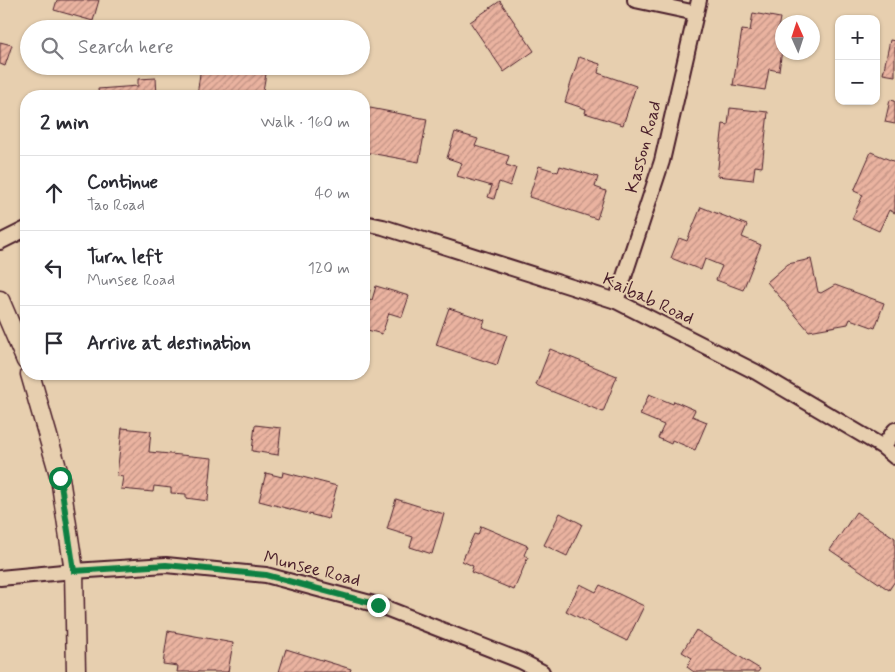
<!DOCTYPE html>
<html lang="en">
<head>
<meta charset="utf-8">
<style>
	body { margin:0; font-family:Mynerve,sans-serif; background:#f7f7f7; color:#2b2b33 }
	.controls { position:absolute; right:15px; top:15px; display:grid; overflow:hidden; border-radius:10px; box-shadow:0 1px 4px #0004 }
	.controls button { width:45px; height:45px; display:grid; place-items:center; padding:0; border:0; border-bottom:1px solid #e1e1e2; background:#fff; color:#2b2b33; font:25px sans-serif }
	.compass { position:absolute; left:775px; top:15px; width:45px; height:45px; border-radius:50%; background:#fff; box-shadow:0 1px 4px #0004; rotate:357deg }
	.stop { position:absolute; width:15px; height:15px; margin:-11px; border:4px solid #0b8043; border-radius:50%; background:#fff }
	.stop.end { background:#0b8043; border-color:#fff; box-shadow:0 1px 5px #0008 }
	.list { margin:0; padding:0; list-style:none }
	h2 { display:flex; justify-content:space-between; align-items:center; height:65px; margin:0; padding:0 20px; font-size:21px }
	h2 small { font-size:16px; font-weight:400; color:#7c7c81 }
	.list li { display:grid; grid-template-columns:32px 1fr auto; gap:15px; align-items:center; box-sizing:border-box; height:75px; padding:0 20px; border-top:1px solid #e1e1e2 }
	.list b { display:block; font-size:19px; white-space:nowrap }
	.list p { margin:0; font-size:16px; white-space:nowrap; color:#7c7c81 }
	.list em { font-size:16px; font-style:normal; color:#7c7c81 }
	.icon { flex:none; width:28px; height:28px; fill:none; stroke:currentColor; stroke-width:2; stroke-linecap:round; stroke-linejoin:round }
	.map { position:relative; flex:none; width:895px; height:672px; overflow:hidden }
	.search { position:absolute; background:#fff; box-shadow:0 1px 4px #0004; left:20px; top:20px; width:350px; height:55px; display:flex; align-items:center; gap:12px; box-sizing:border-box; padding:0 18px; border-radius:28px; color:#7c7c81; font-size:19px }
	.panel { position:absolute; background:#fff; box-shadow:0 1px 4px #0004; left:20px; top:90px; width:350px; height:290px; border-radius:20px }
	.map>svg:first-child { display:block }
	.building { fill:url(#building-hatch); stroke:#4a1f2b }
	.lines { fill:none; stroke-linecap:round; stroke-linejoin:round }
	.minor-casing { stroke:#4a1f2b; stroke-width:18 }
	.tertiary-casing { stroke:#4a1f2b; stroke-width:21 }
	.minor { stroke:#e7cfaf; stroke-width:14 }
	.tertiary { stroke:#e7cfaf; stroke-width:18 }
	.route { stroke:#0b8043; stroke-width:6 }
	.labels { text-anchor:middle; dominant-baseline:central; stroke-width:4; stroke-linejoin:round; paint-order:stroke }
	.street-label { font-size:18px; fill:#4a1f2b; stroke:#e7cfaf }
</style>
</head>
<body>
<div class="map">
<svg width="895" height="672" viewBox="0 0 895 672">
	<defs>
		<pattern id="building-hatch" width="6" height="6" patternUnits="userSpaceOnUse" patternTransform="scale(1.25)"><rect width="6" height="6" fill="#eab3a0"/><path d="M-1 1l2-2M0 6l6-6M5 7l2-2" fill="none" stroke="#c09183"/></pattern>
	</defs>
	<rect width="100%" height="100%" fill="#e7cfaf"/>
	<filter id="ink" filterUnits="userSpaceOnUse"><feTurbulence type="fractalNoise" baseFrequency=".02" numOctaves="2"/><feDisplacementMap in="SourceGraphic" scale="10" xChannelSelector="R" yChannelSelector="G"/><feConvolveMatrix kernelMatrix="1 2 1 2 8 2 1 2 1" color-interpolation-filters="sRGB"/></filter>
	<g filter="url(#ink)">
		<g class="building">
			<polygon points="57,0 99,0 93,21 54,10"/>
			<polygon points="500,1 534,51 504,72 470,22"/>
			<polygon points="753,13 780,18 777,34 782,35 782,50 779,71 769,69 765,90 733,85 742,30 750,31"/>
			<polygon points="890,40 895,41 895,76 883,74"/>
			<polygon points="0,42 12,45 5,66 0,64"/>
			<polygon points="579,57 600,64 598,73 636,86 623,125 585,113 586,109 565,102"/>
			<polygon points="201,66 213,66 266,74 262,96 197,96"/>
			<polygon points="156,78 157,96 99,96 98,89 138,86 138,79"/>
			<polygon points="890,100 895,101 895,124 885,122"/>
			<polygon points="365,107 427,119 419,162 364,152 364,116"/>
			<polygon points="730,108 768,112 762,167 755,166 753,180 717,176 723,124 728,125"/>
			<polygon points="455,132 478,139 475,146 509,156 506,165 516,168 510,186 499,182 494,199 488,197 492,186 457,176 462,163 447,158"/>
			<polygon points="871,152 895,162 895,213 889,210 879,231 852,219 863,195 854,191"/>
			<polygon points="539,166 558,172 560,166 598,177 595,187 606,191 597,219 529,197"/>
			<polygon points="701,207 747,225 742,237 761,245 743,290 716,280 722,266 705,259 701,270 671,258 679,238 687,241"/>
			<polygon points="811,259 818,292 821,293 835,285 884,303 875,328 850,319 848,324 809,331 767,282 788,264"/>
			<polygon points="376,286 409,296 402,317 389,313 382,334 364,329 364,288 370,290 367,298 372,300"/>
			<polygon points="449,308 485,320 482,327 507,335 497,365 436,345"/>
			<polygon points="550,349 617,376 603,412 536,385"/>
			<polygon points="649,394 673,404 674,401 695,410 692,416 707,422 695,450 672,440 671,444 658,438 664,425 640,415"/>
			<polygon points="255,425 281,428 278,455 252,451"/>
			<polygon points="122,428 151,431 149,452 212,458 208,501 186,498 186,494 171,493 171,488 154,486 153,492 121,489 123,477 117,476"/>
			<polygon points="283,472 337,486 328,519 259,501 266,473 282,477"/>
			<polygon points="396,499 444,514 432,554 410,547 413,537 387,529"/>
			<polygon points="856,512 895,538 895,581 889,590 830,550"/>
			<polygon points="560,513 582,524 567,556 544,545"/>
			<polygon points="481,526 528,546 524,555 528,557 514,590 471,572 473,566 462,561 474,534 478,535"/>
			<polygon points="580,584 596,592 600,585 644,606 627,641 566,611"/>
			<polygon points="696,630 760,669 758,672 694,672 687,667 692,658 682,652"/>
			<polygon points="168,631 233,643 228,672 177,672 178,666 163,664"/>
			<polygon points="286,649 351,669 350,672 279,672"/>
		</g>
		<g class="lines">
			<defs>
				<g id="minor">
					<polyline points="635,0 696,13"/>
					<polyline points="364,223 383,227 616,301 756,372 883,447 895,457"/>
					<polyline points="0,242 26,229"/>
					<polyline points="616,301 662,161 699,0"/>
					<polyline points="883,447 895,430"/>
					<polyline points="0,578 74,571 166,565 266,575 378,605 521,661 542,672"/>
				</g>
				<g id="tertiary">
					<polyline points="0,300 26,361"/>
					<polyline points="30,374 60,478 74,571 76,672"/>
				</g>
			</defs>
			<use href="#minor" class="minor-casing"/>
			<use href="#tertiary" class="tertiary-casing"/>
			<use href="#minor" class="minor"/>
			<use href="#tertiary" class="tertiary"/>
		</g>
	</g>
	<g class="lines" filter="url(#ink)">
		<polyline class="route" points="60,478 74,571 166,565 266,575 378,605"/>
	</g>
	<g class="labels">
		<g class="street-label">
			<text transform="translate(644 147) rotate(-75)">Kasson Road</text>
			<text transform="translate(648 299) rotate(25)">Kaibab Road</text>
			<text transform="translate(312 569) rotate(14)">Munsee Road</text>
		</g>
	</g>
</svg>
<div class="controls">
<button>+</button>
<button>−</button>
</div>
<svg class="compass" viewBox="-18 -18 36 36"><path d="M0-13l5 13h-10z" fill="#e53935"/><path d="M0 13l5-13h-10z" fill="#7c7c81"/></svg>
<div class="stop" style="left:60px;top:478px"></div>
<div class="stop end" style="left:378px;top:605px"></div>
<div class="search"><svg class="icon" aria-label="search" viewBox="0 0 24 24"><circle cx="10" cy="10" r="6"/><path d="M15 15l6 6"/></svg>Search here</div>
<section class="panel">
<h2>2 min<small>Walk · 160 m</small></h2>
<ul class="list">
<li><svg class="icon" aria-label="ahead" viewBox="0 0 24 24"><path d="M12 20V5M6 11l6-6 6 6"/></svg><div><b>Continue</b><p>Tao Road</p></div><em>40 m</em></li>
<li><svg class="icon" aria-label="left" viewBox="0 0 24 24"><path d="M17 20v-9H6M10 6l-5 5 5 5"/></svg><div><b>Turn left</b><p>Munsee Road</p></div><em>120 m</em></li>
<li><svg class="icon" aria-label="arrive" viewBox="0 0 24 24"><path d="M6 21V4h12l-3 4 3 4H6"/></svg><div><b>Arrive at destination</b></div></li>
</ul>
</section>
</div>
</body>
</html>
